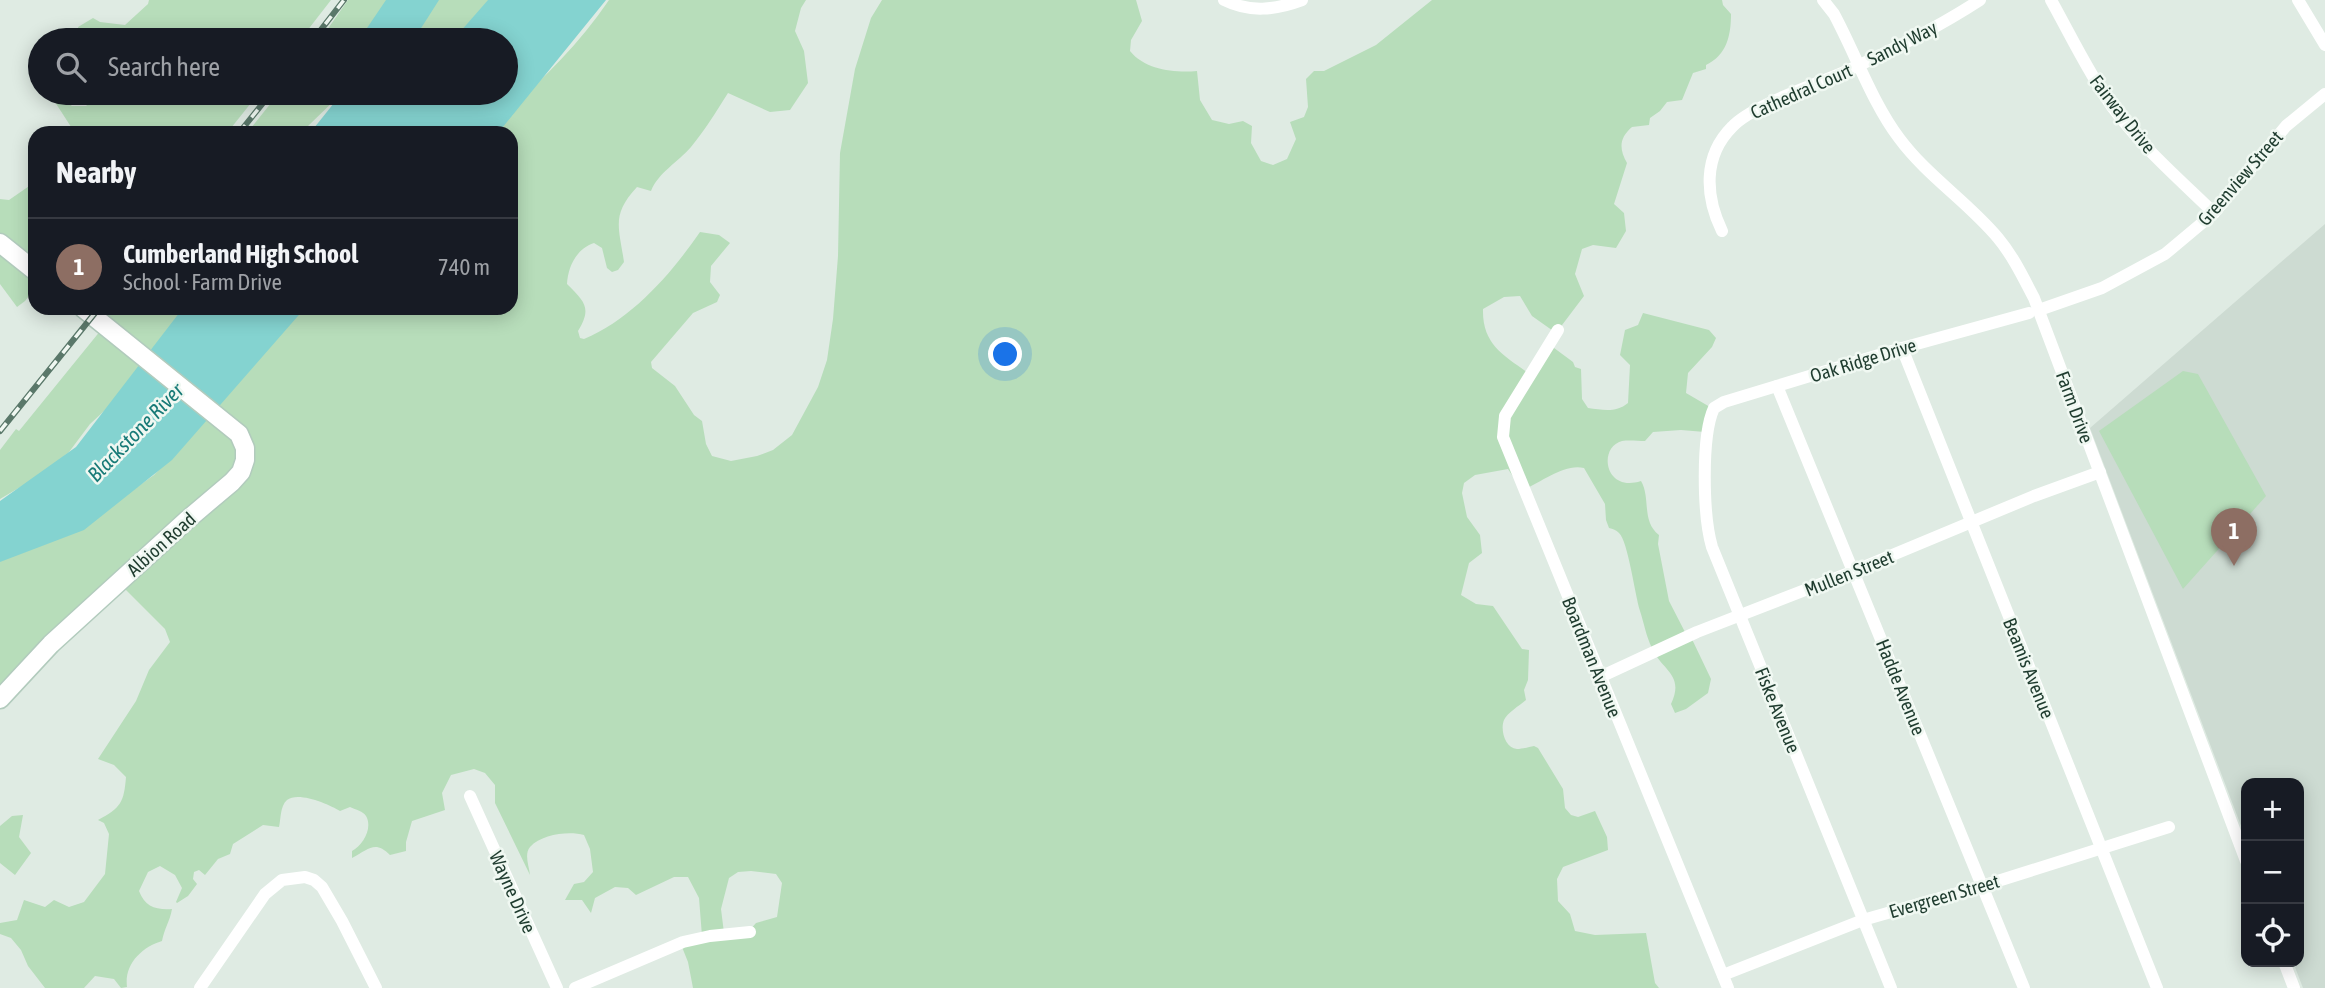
<!DOCTYPE html>
<html lang="en">
<head>
<meta charset="utf-8">
<style>
	body { margin:0; font-family:"Asap Condensed",sans-serif; background:#20242c; color:#f1f3f6 }
	.controls { position:absolute; right:21px; bottom:21px; display:grid; overflow:hidden; border-radius:14px; box-shadow:0 4px 18px #0003 }
	.controls button { width:63px; height:63px; display:grid; place-items:center; padding:0; border:0; border-bottom:2px solid #363941; background:#171b24; color:#f1f3f6; font:35px sans-serif }
	.you { position:absolute; left:1006px; top:355px; width:24px; height:24px; margin:-18px; border:5px solid #fff; border-radius:50%; background:#1a73e8; box-shadow:0 0 0 10px #1a73e833 }
	.badge { display:grid; place-items:center; width:46px; height:46px; border-radius:50%; background:#2563eb; color:#fff; font-size:23px; font-weight:700 }
	.pin { position:absolute; translate:-50% -58px; filter:drop-shadow(0 2px 4px #0008) }
	.pin::after { content:''; position:absolute; top:37px; width:24px; height:21px; background:inherit; clip-path:polygon(0 0,100% 0,50% 100%) }
	.list { margin:0; padding:0; list-style:none }
	h2 { display:flex; justify-content:space-between; align-items:center; height:91px; margin:0; padding:0 28px; font-size:30px }
	h2 small { font-size:23px; font-weight:400; color:#9ea1a6 }
	.list li { display:grid; grid-template-columns:46px 1fr auto; gap:21px; align-items:center; box-sizing:border-box; height:98px; padding:0 28px; border-top:2px solid #363941 }
	.list b { display:block; font-size:26px; white-space:nowrap }
	.list p { margin:0; font-size:23px; white-space:nowrap; color:#9ea1a6 }
	.list em { font-size:23px; font-style:normal; color:#9ea1a6 }
	.icon { flex:none; width:38px; height:38px; fill:none; stroke:currentColor; stroke-width:2; stroke-linecap:round; stroke-linejoin:round }
	.map { position:relative; flex:none; width:2325px; height:988px; overflow:hidden }
	.search { position:absolute; background:#171b24; box-shadow:0 4px 18px #0003; left:28px; top:28px; width:490px; height:77px; display:flex; align-items:center; gap:18px; box-sizing:border-box; padding:0 24px; border-radius:38px; color:#9ea1a6; font-size:26px }
	.panel { position:absolute; background:#171b24; box-shadow:0 4px 18px #0003; left:28px; top:126px; width:490px; height:189px; border-radius:21px }
	.map>svg:first-child { display:block }
	.built { fill:#cddbd2 }
	.green { fill:#b7ddba; fill-rule:evenodd }
	.water { fill:#84d3d0 }
	.lines { fill:none; stroke-linecap:round; stroke-linejoin:round }
	.secondary-casing { stroke:#b2cbbd; stroke-width:21 }
	.street { stroke:#fff; stroke-width:12 }
	.secondary { stroke:#fff; stroke-width:18 }
	.rail-casing { stroke:#5a786a; stroke-width:6 }
	.rail { stroke:#f0f8f2; stroke-width:3.5; stroke-dasharray:10; stroke-linecap:butt }
	.labels { text-anchor:middle; dominant-baseline:central; stroke-width:5; stroke-linejoin:round; paint-order:stroke }
	.street-label { font-size:19px; fill:#1f3c2f; stroke:#f0f8f2 }
	.water-label { font-size:21px; font-style:italic; fill:#177a77; stroke:#f0f8f2 }
</style>
</head>
<body>
<div class="map">
<svg width="2325" height="988" viewBox="0 0 2325 988">
	<rect width="100%" height="100%" fill="#dfebe3"/>
	<polygon class="built" points="2325,224 2325,988 2303,988 2293,962 2299,962 2299,783 2246,783 2246,839 2090,428"/>
	<g class="green">
		<polygon points="149,0 331,0 300,40 81,40 78,27 93,18 100,22 125,25 148,4"/>
		<polygon points="348,0 394,0 367,40 320,40"/>
		<polygon points="437,0 490,0 454,40 417,40 418,33"/>
		<path d="M609,0H806L801,8L795,31L804,51L808,83L790,110L770,112L728,93C716,112 705,130 691,147C678,162 658,173 651,191L637,187C611,215 619,227 624,262L618,270L612,272L607,268L602,248L594,243C576,249 568,267 567,284C585,302 592,308 578,331L580,338L584,339C632,319 671,274 700,232L719,235L730,243L711,266L710,282L720,295L717,302L693,313L651,362L652,368L675,386L694,415L702,421L706,444L712,456L731,461L757,456L773,450L792,435L818,387L827,360L833,319L838,256L840,153L855,69L871,18L882,0H1136L1142,21L1131,40L1130,51C1145,70 1175,73 1197,71L1200,100L1212,120L1229,124L1243,121L1252,126L1251,143L1261,161L1273,165L1287,159L1296,139L1290,122L1304,117L1308,107L1306,79L1314,71H1324L1376,45L1432,0H1722L1723,5L1731,14C1731,35 1727,55 1706,65V69L1693,73L1682,100L1667,102L1660,111L1650,118L1649,125L1632,127C1619,138 1619,149 1627,163L1614,204L1624,213L1626,231L1616,248L1593,245L1582,249L1575,274L1584,296L1556,333L1532,316L1520,296L1504,297L1483,309C1482,344 1503,355 1528,373L1550,345L1573,362L1575,367L1581,369L1582,399L1588,408C1603,410 1616,413 1628,403L1630,365L1620,355L1625,330L1638,325L1643,313L1709,330L1716,338L1712,347L1688,373L1686,393L1710,407L1705,432L1681,430L1653,432L1645,441C1638,441 1629,440 1622,441C1598,447 1604,493 1641,481C1651,498 1641,521 1659,535L1658,544L1669,601L1686,634L1690,635L1711,679L1708,693L1686,709L1675,713L1671,704C1685,674 1662,671 1652,648C1646,636 1644,623 1640,611C1635,595 1628,541 1619,533C1616,530 1613,529 1609,528L1606,520L1605,504L1584,468C1564,463 1541,483 1522,490L1508,469L1475,475L1464,483L1462,493L1467,517L1480,535L1482,553L1469,563L1461,595L1476,604L1493,606L1522,649L1529,650L1528,680L1524,690L1526,700C1519,706 1507,713 1504,720C1500,730 1505,748 1517,749C1522,749 1529,747 1534,746L1538,748L1563,789L1565,808L1571,815L1578,817L1595,811L1607,837L1608,850L1563,867L1557,879L1558,901L1570,914L1575,931L1595,935L1646,933L1655,983L1659,988H693L688,962L680,942L702,936L699,898L688,877H674L636,895L628,888L615,887L595,898L591,913L582,900H565L574,884L584,882L593,872L590,849L584,835C569,831 542,834 530,847C524,854 529,866 530,875L495,803V785L485,773L474,769L451,775L442,793L445,810L412,821L406,842V851L390,855C375,840 369,849 352,858V851C363,845 373,828 366,816C363,811 356,810 350,807L340,811C329,804 298,791 287,800C280,806 281,819 279,827L263,825L233,844L230,854L218,859L205,875L199,870L194,872L193,879L197,884L188,896L177,903L176,902L182,888L175,875L160,866L148,872L139,891C145,907 156,910 172,909C170,921 164,929 162,941C142,947 124,964 127,987L121,988L114,979L95,976L84,988H45L28,966L21,950L11,938L0,934V923L17,920L24,900L45,907L54,900L69,907L84,902L105,874L109,834L104,823L98,820C121,808 124,802 126,777L114,765L98,759L136,701L149,670L170,642L165,629L119,583L0,694V556L78,529L154,475L190,437L292,308H511V133H480C530,92 572,54 609,0ZM751,871L776,874L782,883L777,917L756,923L749,931L724,933L721,909L729,878L738,872Z"/>
		<polygon points="57,93 72,106 86,106 100,93 259,93 227,133 75,133 53,99"/>
		<polygon points="279,93 342,93 307,127 306,133 247,133"/>
		<polygon points="35,182 35,288 25,301 17,307 0,284 0,199 9,200"/>
		<polygon points="109,308 187,308 116,400 90,424 69,452 39,476 0,499 0,450 16,429 19,431 101,330 101,322"/>
		<polygon points="2183,371 2198,374 2266,496 2183,589 2099,431"/>
		<polygon points="23,815 19,837 31,853 15,875 0,863 0,826 12,816"/>
	</g>
	<g class="water">
		<polygon points="386,0 439,0 418,33 417,40 363,40 365,31"/>
		<polygon points="488,0 606,0 498,133 310,133 342,93 506,93 506,40 453,40"/>
		<polygon points="183,308 305,308 172,460 84,530 0,562 0,501 76,447"/>
	</g>
	<g class="lines">
		<defs>
			<g id="secondary">
				<polyline points="0,243 35,271"/>
				<polyline points="0,699 51,644 187,520 232,482 241,472 245,460 245,448 239,434 83,308"/>
			</g>
		</defs>
		<use href="#secondary" class="secondary-casing"/>
		<g class="street">
			<path d="M1224,0C1250,13 1275,10 1302,0"/>
			<path d="M1823,0L1834,14C1856,55 1872,102 1899,138C1927,176 1968,202 1998,238C2013,256 2023,277 2034,298L2246,861"/>
			<path d="M2051,0C2071,36 2089,74 2113,108C2142,147 2179,179 2214,213"/>
			<polyline points="2298,0 2325,45"/>
			<path d="M1722,231C1705,196 1703,156 1732,127C1751,106 1814,85 1842,73C1889,52 1937,28 1980,0"/>
			<polyline points="2039,310 2102,288 2165,254 2214,213 2286,126 2325,94"/>
			<polyline points="1558,330 1505,416 1503,437 1728,988"/>
			<polyline points="1902,348 2157,988"/>
			<polyline points="1777,386 2024,988"/>
			<polyline points="1600,677 1697,632 1854,571 2034,496 2100,472"/>
			<polyline points="470,796 557,988"/>
			<polyline points="2284,962 2294,988"/>
			<polyline points="1723,975 1863,920 1982,886 2169,827"/>
			<polyline points="200,988 265,894 282,880 305,877 314,880 322,887 342,921 376,988"/>
			<polyline points="575,988 683,942 710,936 750,932"/>
			<path d="M1891,988L1712,547C1703,516 1701,436 1714,408L1724,402L1902,348L2029,313"/>
		</g>
		<use href="#secondary" class="secondary"/>
		<defs>
			<g id="rail">
				<polyline points="313,40 344,0"/>
				<polyline points="239,133 271,93"/>
				<polyline points="0,431 99,308"/>
			</g>
		</defs>
		<use href="#rail" class="rail-casing"/>
		<use href="#rail" class="rail"/>
	</g>
	<g class="labels">
		<g class="street-label">
			<text transform="translate(1902 43) rotate(-27)">Sandy Way</text>
			<text transform="translate(1801 91) rotate(-24)">Cathedral Court</text>
			<text transform="translate(2123 114) rotate(52)">Fairway Drive</text>
			<text transform="translate(2240 178) rotate(-49)">Greenview Street</text>
			<text transform="translate(1863 360) rotate(-17)">Oak Ridge Drive</text>
			<text transform="translate(2075 407) rotate(70)">Farm Drive</text>
			<text transform="translate(161 544) rotate(-42)">Albion Road</text>
			<text transform="translate(1849 573) rotate(-22)">Mullen Street</text>
			<text transform="translate(1592 657) rotate(68)">Boardman Avenue</text>
			<text transform="translate(2029 668) rotate(68)">Beamis Avenue</text>
			<text transform="translate(1901 687) rotate(68)">Hadde Avenue</text>
			<text transform="translate(1778 710) rotate(68)">Fiske Avenue</text>
			<text transform="translate(513 892) rotate(66)">Wayne Drive</text>
			<text transform="translate(1944 896) rotate(-16)">Evergreen Street</text>
		</g>
		<g class="water-label">
			<text transform="translate(135 432) rotate(-46)">Blackstone River</text>
		</g>
	</g>
</svg>
<div class="controls">
<button>+</button>
<button>−</button>
<button><svg class="icon" aria-label="locate" viewBox="0 0 24 24"><circle cx="12" cy="12" r="6"/><path d="M12 2v4M12 18v4M2 12h4M18 12h4"/></svg></button>
</div>
<div class="you"></div>
<div class="pin badge" style="left:2234px;top:566px;background:#8d6e63">1</div>
<div class="search"><svg class="icon" aria-label="search" viewBox="0 0 24 24"><circle cx="10" cy="10" r="6"/><path d="M15 15l6 6"/></svg>Search here</div>
<section class="panel">
<h2>Nearby<small></small></h2>
<ul class="list">
<li><span class="badge" style="background:#8d6e63">1</span><div><b>Cumberland High School</b><p>School · Farm Drive</p></div><em>740 m</em></li>
</ul>
</section>
</div>
</body>
</html>
